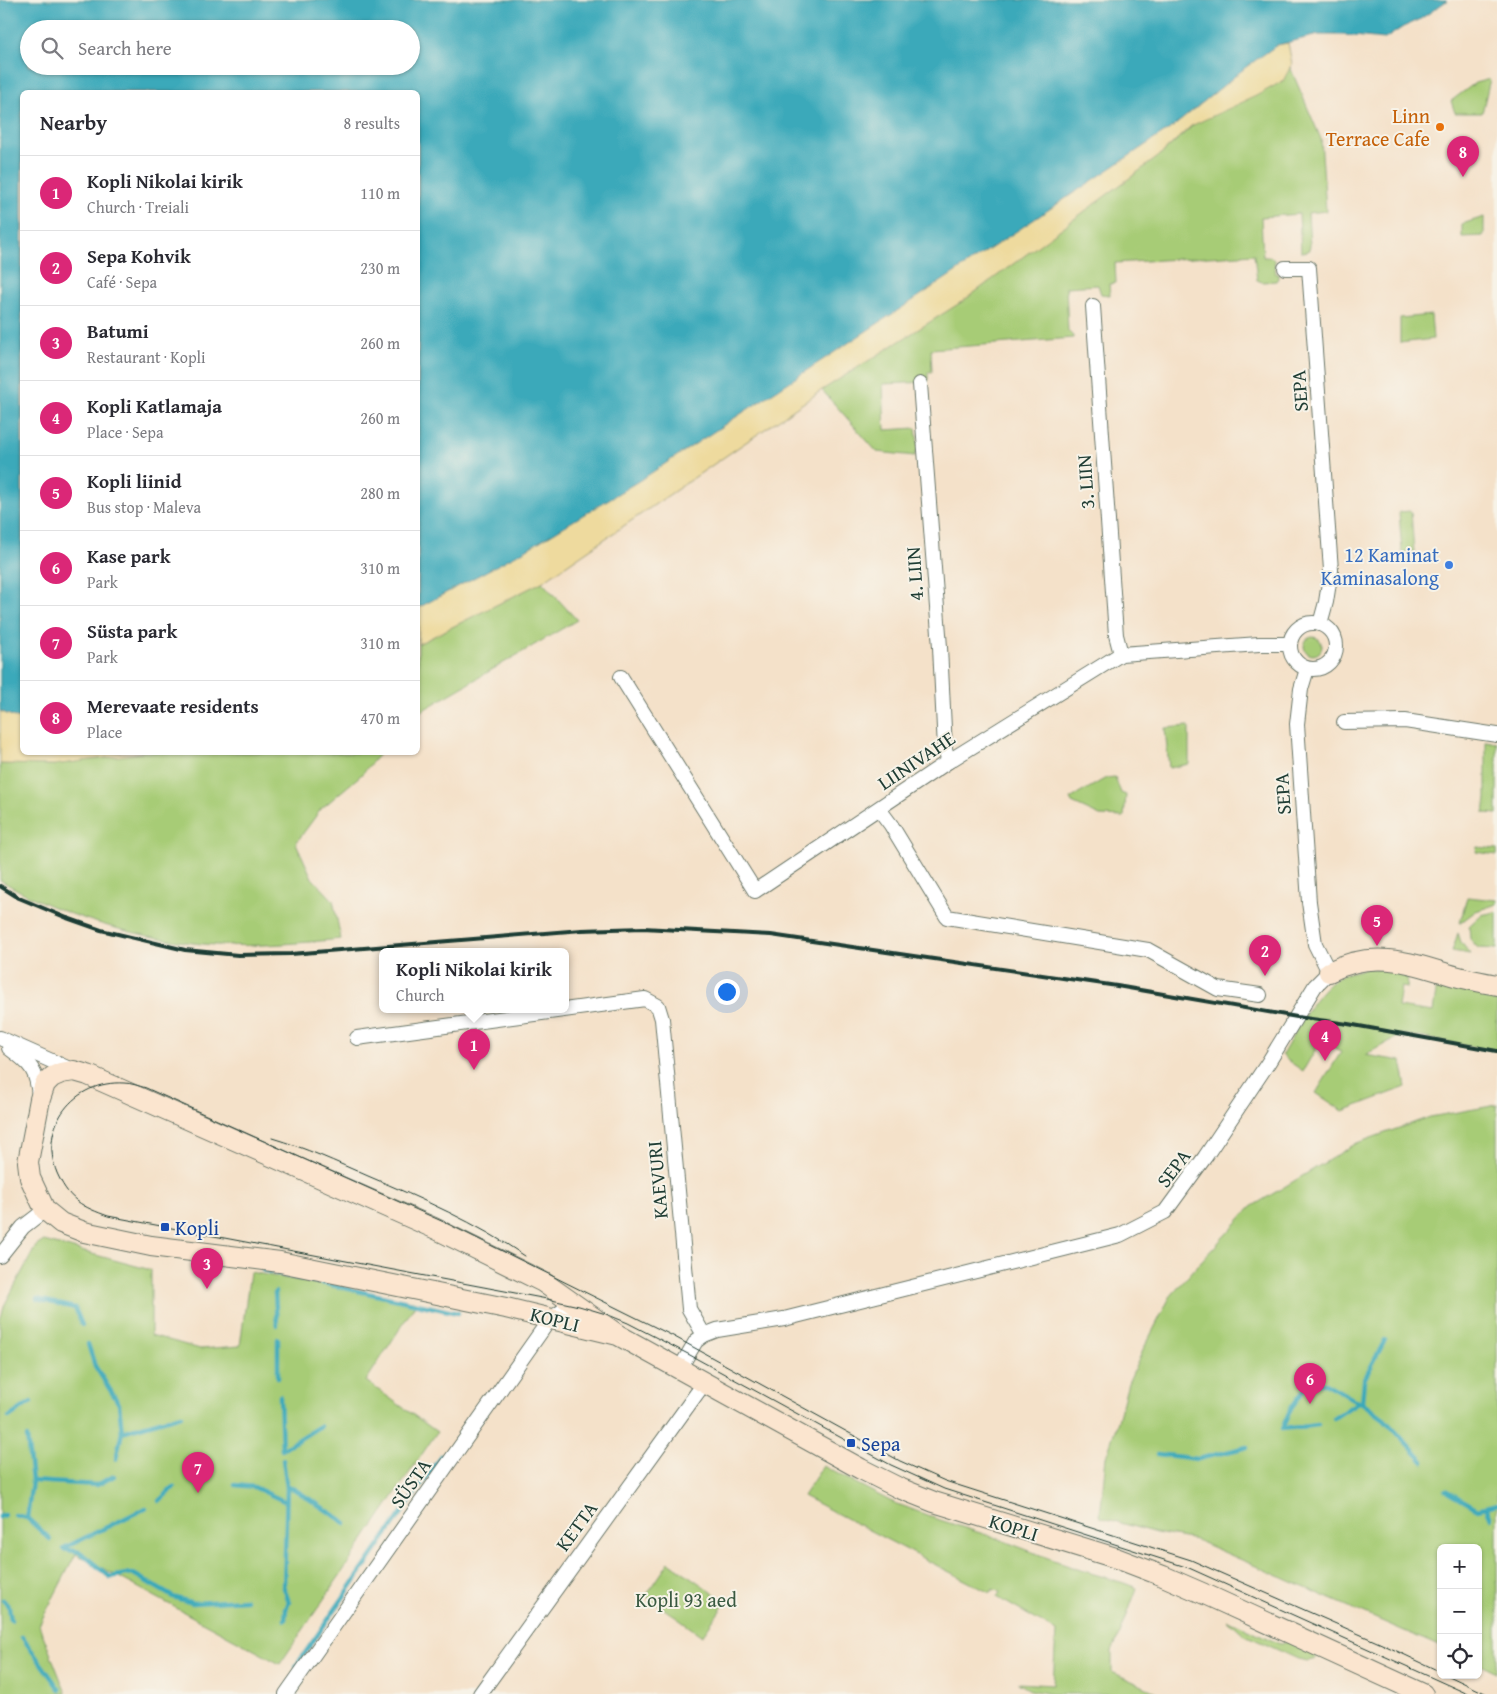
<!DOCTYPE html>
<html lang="en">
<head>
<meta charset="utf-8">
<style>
	body { margin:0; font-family:"Gentium Book Plus",serif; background:#f7f7f7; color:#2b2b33 }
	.controls { position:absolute; right:15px; bottom:15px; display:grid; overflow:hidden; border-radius:8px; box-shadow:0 1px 4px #0004 }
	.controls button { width:45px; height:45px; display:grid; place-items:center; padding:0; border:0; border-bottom:1px solid #e1e1e2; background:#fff; color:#2b2b33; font:25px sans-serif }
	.you { position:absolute; left:726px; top:991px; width:18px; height:18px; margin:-12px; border:4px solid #fff; border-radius:50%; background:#1a73e8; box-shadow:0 0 0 8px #1a73e833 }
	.badge { display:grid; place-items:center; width:32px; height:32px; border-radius:50%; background:#db2777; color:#fff; font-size:16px; font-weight:700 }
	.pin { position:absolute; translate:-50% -41px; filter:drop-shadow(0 1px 2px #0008) }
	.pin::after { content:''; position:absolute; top:26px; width:18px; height:15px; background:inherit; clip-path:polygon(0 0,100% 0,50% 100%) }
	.popup { position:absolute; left:379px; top:948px; width:190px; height:65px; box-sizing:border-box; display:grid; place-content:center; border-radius:8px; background:#fff; filter:drop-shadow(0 1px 4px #0005); font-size:16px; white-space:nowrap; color:#7c7c81 }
	.popup b { font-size:19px; color:#2b2b33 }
	.popup::after { content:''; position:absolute; left:50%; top:100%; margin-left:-10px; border:10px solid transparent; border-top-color:#fff }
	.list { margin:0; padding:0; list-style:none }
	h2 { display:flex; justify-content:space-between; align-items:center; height:65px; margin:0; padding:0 20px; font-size:21px }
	h2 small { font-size:16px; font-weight:400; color:#7c7c81 }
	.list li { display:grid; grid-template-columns:32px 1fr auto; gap:15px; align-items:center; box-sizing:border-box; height:75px; padding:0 20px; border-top:1px solid #e1e1e2 }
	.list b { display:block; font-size:19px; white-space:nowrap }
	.list p { margin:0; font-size:16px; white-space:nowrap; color:#7c7c81 }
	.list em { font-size:16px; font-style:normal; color:#7c7c81 }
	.icon { flex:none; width:28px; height:28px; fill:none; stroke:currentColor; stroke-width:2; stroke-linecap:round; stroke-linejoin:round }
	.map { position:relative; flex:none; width:1497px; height:1694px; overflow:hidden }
	.search { position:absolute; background:#fff; box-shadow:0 1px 4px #0004; left:20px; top:20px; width:400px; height:55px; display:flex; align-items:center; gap:12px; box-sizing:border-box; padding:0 18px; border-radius:28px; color:#7c7c81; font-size:19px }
	.panel { position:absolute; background:#fff; box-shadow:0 1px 4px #0004; left:20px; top:90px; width:400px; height:665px; border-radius:8px }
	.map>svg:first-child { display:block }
	.green { fill:#a7cc76; stroke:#638455 }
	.sand { fill:#eeda9e; stroke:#868c69 }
	.water { fill:#3ba9ba; stroke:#2d7377; fill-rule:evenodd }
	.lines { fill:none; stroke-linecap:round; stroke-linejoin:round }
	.stream { stroke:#3ba9ba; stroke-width:4.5 }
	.street-casing { stroke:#6a7668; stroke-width:16 }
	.secondary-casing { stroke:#6a7668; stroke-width:22 }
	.street { stroke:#fff; stroke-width:14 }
	.secondary { stroke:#fbe5cf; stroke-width:20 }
	.tram { stroke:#1f3d34; stroke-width:1 }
	.rail { stroke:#1f3d34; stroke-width:4 }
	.food-dot { fill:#e8710a; stroke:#f7f3e8; stroke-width:2 }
	.shop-dot { fill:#3f7fe0; stroke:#f7f3e8; stroke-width:2 }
	.transit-dot { fill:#1a4fb4; stroke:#f7f3e8; stroke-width:2 }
	.labels { text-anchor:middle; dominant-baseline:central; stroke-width:4; stroke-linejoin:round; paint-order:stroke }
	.food-label { font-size:20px; fill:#c56008; stroke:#f7f3e8; text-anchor:end }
	.street-label { font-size:20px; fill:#1f3d34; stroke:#f7f3e8 }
	.shop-label { font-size:20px; fill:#366cbe; stroke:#f7f3e8; text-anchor:end }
	.transit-label { font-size:20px; fill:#164399; stroke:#f7f3e8; text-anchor:start }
	.park-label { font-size:20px; fill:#3a5a41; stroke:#f7f3e8 }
</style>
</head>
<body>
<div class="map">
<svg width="1497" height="1694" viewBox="0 0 1497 1694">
	<rect width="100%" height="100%" fill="#f7f3e8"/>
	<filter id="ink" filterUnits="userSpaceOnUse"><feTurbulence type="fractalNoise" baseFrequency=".02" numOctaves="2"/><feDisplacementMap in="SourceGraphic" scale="10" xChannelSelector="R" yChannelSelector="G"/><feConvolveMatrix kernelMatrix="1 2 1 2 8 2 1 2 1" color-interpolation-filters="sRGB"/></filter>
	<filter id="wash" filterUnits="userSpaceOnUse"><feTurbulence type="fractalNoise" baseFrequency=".0096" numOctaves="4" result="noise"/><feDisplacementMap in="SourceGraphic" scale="20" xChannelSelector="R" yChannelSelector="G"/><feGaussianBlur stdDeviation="1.12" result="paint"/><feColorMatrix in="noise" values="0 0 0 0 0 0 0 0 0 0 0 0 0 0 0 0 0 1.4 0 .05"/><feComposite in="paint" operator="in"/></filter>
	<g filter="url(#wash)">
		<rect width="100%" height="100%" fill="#f4e1c9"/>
		<g class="green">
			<polygon points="1281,46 1321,139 1326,211 1308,213 1310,247 1308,251 1301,252 1299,214 1261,217 1263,257 1271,257 1274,260 1276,274 1278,274 1278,278 1276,281 1262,282 1257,280 1254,254 1115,263 1116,283 1109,284 1110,295 1101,294 1098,285 1066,287 1068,331 1073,336 1073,338 931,349 932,372 928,372 928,382 883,384 885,430 916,428 919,452 915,452 915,456 877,452 822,390 963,301 1158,157"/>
			<polygon points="1490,79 1482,113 1455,113 1451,101 1475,83"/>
			<polygon points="1484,217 1484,236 1462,237 1462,224"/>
			<polygon points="1431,315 1433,339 1400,343 1400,318"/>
			<polygon points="1411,511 1414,552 1402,552 1399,512"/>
			<polygon points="542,582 577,620 418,713 418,644"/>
			<circle cx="1313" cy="646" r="9"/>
			<polygon points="1189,726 1189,764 1169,768 1165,728"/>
			<polygon points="1486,741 1497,743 1497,814 1484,813 1486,799"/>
			<path d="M142,752L380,753L361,775L321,809L296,843L312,878L333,900L341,939C300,943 258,947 216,945C145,941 61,917 0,880V764L54,765Z"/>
			<polygon points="1115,777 1121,793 1126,795 1124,817 1100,816 1072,803 1070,799 1106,778"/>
			<polygon points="1477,847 1497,849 1497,855 1476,852"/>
			<polygon points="1467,897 1497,900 1497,904 1476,911 1460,923"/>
			<polygon points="1495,912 1497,912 1497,949 1478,948 1470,939 1469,926 1481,915"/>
			<polygon points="1458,933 1461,942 1470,954 1452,951"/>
			<path d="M1368,968L1408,972L1407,988L1401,987L1398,1007L1433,1012L1437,985L1440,980L1497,997V1051L1403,1034L1365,1055L1401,1061L1406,1087L1343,1111L1316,1093L1341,1052L1327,1043L1323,1048L1318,1045L1303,1071L1287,1060L1282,1055C1297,1030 1313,993 1338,977C1346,972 1358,971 1368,968Z"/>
			<polygon points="1497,1105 1497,1673 1478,1664 1478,1548 1441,1548 1441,1647 1196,1540 1156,1533 1100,1517 1106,1457 1117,1424 1128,1383 1145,1346 1170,1297 1204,1258 1251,1207 1357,1143 1430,1117"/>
			<polygon points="44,1241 151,1270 151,1335 200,1349 240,1346 250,1272 417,1302 366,1381 437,1432 280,1664 76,1554 39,1625 66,1693 66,1694 0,1694 0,1320 5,1304 36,1246"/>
			<polygon points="823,1466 890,1501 940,1520 996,1538 1074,1568 1124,1583 1137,1588 1120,1634 1112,1651 1112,1672 1160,1694 1051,1694 1030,1690 1018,1683 1053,1685 1056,1631 997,1597 1000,1592 993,1589 990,1593 803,1496"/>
			<polygon points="669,1562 726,1602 702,1636 646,1596"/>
			<polygon points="1227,1619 1280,1644 1289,1641 1315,1655 1316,1659 1308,1661 1298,1659 1245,1635"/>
		</g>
		<g class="sand">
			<polygon points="1288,43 1292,64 1283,81 1256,96 1191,126 1158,157 963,301 822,390 542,582 418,644 418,608 527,549 645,477 912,301 1174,126 1246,67 1277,45"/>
			<polygon points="0,711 22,720 22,752 142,753 54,765 0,764"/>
		</g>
		<path class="water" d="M0,0H1448L1419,20L1403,27L1385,39L1343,35H1318L1277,45L1246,67L1174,126L912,301L645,477L527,549L418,608V92H22V720L0,711ZM29,29H411V66H29Z"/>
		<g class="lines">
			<g class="stream">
				<polyline points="263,1270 458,1313"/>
				<polyline points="275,1292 277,1325"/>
				<polyline points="37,1299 75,1308 82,1325"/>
				<polyline points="88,1344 95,1366 119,1404 122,1432 116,1459"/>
				<polyline points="278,1378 278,1339"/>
				<polyline points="1316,1383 1325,1383 1358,1402"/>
				<polyline points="1307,1386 1291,1408 1282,1429 1318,1425"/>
				<polyline points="280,1396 282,1450 320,1426"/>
				<polyline points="1362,1403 1364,1380 1385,1340"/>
				<polyline points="9,1417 31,1402"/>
				<polyline points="1334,1418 1358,1402 1362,1403 1384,1419 1424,1462"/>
				<polyline points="122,1432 181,1415"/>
				<polyline points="1157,1454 1198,1459 1247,1447"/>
				<polyline points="283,1460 287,1487 284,1588 289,1602 286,1609 285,1620"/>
				<polyline points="32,1481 97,1485 114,1476"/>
				<polyline points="235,1485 254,1487 286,1502"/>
				<polyline points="287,1487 294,1489 346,1523"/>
				<polyline points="1445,1490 1478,1509 1497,1504"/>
				<polyline points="159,1501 174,1487"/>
				<polyline points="1486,1507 1491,1518"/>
				<polyline points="15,1515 27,1518 50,1539"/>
				<polyline points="0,1517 4,1515"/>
				<polyline points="27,1518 32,1481 27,1437"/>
				<polyline points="64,1548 146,1508"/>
				<polyline points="63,1549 80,1552 110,1577 132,1573 173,1597 193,1603 246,1600"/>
				<polyline points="3,1600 9,1607 11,1620"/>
				<polyline points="22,1637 60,1690"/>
				<polyline points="296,1666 441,1456"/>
			</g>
		</g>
	</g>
	<g filter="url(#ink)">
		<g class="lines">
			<defs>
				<g id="street">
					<polyline points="1285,268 1309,268 1331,570 1326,602 1320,624"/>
					<polyline points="1093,306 1116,635 1121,654"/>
					<polyline points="920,384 940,647 945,749 949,761"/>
					<circle cx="1313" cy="646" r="23"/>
					<polyline points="621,677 755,891 949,761 1121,654 1259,644 1290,644"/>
					<polyline points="1344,722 1405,721 1497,735"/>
					<polyline points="879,809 891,825 947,917 1148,950 1218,989 1260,995"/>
					<polyline points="0,1038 74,1071"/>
					<polyline points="357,1038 645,999 658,1006 662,1019 689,1309 704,1335"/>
					<path d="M9,1048C31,1064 37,1070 39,1097"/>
					<polyline points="0,1256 23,1227 45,1210"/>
					<polyline points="680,1368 696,1341 704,1335 717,1330 784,1319 1120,1235 1165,1212 1205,1157 1268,1063 1315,986 1329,972 1315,944 1309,902 1297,724 1301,689 1307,669"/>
					<path d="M286,1694L550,1319C558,1313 569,1310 567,1298"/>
					<polyline points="480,1694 705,1382"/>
				</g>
				<g id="secondary">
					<path d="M1329,972C1370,950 1406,961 1448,974C1464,979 1481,982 1497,985"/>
					<polyline points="618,1335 506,1308 280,1262 151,1246 84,1232 61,1223 45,1210 30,1178 28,1162 40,1099 45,1084 52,1077 61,1073 74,1071 88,1075 434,1228 543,1282 618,1335 861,1469 899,1488 934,1502 1116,1558 1163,1576 1209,1596 1423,1694"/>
				</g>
			</defs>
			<use href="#street" class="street-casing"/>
			<use href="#secondary" class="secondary-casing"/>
			<use href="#street" class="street"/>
			<use href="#secondary" class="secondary"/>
			<g class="tram">
				<path d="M272,1138C306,1148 336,1162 368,1176C422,1199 477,1223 525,1256"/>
				<path d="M1441,1672L1384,1645L1191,1560L945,1481L900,1461L673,1336L446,1223L146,1088C139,1086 131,1083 124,1083C74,1080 38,1126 57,1173C62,1184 67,1193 77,1201C86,1208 97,1212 108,1216L547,1299L579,1306L606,1314L628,1323L688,1354L891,1465L944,1489L1189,1568L1468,1694"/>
				<polyline points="1447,1675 1487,1694"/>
			</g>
			<polyline class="rail" points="0,886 19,898 67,918 101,930 185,950 238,955 291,954 582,930 643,928 771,935 1117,986 1297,1017 1348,1024 1497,1051"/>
		</g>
	</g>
	<circle class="food-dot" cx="1440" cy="127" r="5"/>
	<circle class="shop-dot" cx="1449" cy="565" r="5"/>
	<g class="transit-dot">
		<rect x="160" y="1222" width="10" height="10" rx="2.5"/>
		<rect x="846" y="1438" width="10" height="10" rx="2.5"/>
	</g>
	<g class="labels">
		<g class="food-label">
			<text x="1430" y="115">Linn<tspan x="1430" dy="23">Terrace Cafe</tspan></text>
		</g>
		<g class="street-label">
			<text transform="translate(1299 391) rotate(-94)">SEPA</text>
			<text transform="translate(1085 482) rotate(-94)">3. LIIN</text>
			<text transform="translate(914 574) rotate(-94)">4. LIIN</text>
			<text transform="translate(916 760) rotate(-34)">LIINIVAHE</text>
			<text transform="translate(1282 794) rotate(-94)">SEPA</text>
			<text transform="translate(1173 1168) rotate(-53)">SEPA</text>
			<text transform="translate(657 1180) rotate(-95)">KAEVURI</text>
			<text transform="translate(555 1319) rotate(14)">KOPLI</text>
			<text transform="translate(410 1483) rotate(-55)">SÜSTA</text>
			<text transform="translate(576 1526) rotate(-54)">KETTA</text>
			<text transform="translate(1014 1527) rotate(17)">KOPLI</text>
		</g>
		<g class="shop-label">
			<text x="1439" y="554">12 Kaminat<tspan x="1439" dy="23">Kaminasalong</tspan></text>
		</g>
		<g class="transit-label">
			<text x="175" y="1227">Kopli</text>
			<text x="861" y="1443">Sepa</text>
		</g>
		<g class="park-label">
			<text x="686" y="1599">Kopli 93 aed</text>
		</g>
	</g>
</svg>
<div class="controls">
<button>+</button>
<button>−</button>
<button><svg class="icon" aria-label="locate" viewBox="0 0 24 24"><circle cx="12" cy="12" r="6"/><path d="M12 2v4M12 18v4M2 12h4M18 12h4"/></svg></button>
</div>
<div class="you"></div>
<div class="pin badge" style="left:474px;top:1070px">1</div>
<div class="popup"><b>Kopli Nikolai kirik</b>Church</div>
<div class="pin badge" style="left:1265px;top:976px">2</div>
<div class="pin badge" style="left:207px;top:1289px">3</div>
<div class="pin badge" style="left:1325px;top:1061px">4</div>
<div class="pin badge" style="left:1377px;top:946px">5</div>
<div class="pin badge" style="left:1310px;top:1404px">6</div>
<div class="pin badge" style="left:198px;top:1493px">7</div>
<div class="pin badge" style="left:1463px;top:177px">8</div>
<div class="search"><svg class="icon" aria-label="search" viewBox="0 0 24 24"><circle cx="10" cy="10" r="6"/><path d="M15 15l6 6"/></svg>Search here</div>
<section class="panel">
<h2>Nearby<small>8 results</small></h2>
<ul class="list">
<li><span class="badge">1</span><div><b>Kopli Nikolai kirik</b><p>Church · Treiali</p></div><em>110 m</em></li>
<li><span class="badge">2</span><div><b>Sepa Kohvik</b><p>Café · Sepa</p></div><em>230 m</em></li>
<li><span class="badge">3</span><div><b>Batumi</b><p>Restaurant · Kopli</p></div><em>260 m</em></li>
<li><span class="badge">4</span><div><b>Kopli Katlamaja</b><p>Place · Sepa</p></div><em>260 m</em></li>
<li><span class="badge">5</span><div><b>Kopli liinid</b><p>Bus stop · Maleva</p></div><em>280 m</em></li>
<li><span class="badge">6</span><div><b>Kase park</b><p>Park</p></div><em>310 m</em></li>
<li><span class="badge">7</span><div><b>Süsta park</b><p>Park</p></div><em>310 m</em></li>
<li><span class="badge">8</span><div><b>Merevaate residents</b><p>Place</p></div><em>470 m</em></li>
</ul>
</section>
</div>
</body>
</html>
